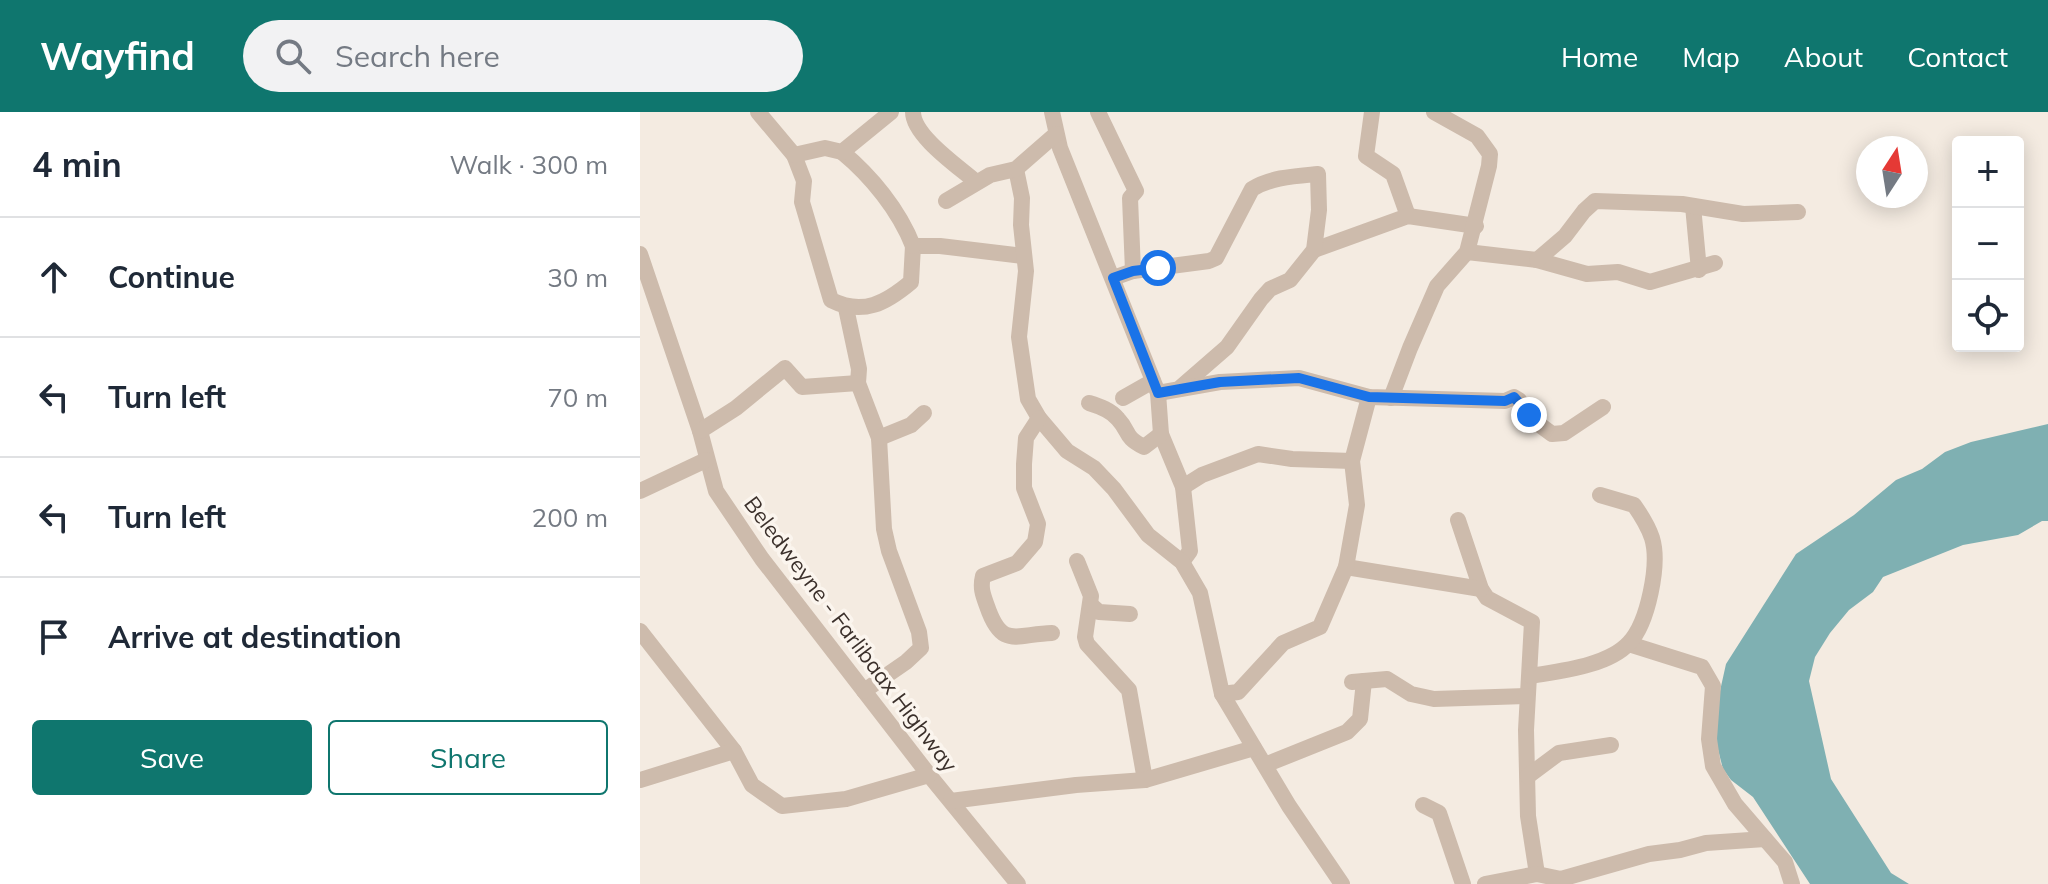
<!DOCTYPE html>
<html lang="en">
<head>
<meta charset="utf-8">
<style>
	body { margin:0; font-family:Mulish,sans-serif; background:#f2f2f3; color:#1f2937 }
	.controls { position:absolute; right:24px; top:24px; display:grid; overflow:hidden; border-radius:8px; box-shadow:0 4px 20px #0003 }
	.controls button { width:72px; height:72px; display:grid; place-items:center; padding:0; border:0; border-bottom:2px solid #e0e1e3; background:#fff; color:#1f2937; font:40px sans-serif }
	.compass { position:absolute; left:1216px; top:24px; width:72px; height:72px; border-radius:50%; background:#fff; box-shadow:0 4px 20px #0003; rotate:12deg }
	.stop { position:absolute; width:24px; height:24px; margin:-18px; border:6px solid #1a73e8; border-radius:50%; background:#fff }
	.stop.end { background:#1a73e8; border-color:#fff; box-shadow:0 2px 8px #0008 }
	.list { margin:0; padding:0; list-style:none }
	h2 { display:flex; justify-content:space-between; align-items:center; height:104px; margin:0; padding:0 32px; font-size:34px }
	h2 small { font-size:26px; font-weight:400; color:#747a83 }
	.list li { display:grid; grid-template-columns:52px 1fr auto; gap:24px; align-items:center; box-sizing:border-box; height:120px; padding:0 32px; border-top:2px solid #e0e1e3 }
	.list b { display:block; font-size:30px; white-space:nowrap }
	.list em { font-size:26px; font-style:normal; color:#747a83 }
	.actions { display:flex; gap:16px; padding:24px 32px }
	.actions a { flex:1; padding:18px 0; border:2px solid #0f766e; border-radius:8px; text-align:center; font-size:28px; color:#0f766e }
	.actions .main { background:#0f766e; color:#fff }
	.icon { flex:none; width:44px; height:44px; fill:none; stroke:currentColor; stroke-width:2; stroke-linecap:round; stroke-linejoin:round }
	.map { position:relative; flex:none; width:1408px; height:772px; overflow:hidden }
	header { display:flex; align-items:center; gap:48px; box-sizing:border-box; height:112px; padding:0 40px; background:#0f766e; color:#fff }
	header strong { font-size:38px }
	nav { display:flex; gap:44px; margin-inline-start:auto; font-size:28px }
	.search { width:560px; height:72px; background:#f2f2f3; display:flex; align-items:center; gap:20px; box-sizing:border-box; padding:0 28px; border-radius:44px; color:#747a83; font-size:30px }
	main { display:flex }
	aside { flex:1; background:#fff }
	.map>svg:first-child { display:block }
	.water { fill:#7fb0b2 }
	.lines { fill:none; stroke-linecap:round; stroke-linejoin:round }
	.street { stroke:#cdbbac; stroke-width:16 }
	.route { stroke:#1a73e8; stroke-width:10 }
	.labels { text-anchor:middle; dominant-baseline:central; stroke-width:7; stroke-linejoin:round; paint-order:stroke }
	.street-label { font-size:22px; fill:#3b302b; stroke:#fbf5ee }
</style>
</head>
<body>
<header>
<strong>Wayfind</strong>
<div class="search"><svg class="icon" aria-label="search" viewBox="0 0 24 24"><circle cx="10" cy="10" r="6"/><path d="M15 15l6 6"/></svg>Search here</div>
<nav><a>Home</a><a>Map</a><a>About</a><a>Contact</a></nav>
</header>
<main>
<aside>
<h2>4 min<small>Walk · 300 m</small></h2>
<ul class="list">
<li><svg class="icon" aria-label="ahead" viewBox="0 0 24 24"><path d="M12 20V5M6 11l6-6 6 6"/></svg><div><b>Continue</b></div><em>30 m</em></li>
<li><svg class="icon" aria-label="left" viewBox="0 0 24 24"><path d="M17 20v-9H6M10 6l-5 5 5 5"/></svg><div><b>Turn left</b></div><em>70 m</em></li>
<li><svg class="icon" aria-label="left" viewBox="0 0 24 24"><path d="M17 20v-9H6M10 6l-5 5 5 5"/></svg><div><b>Turn left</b></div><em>200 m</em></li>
<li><svg class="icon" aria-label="arrive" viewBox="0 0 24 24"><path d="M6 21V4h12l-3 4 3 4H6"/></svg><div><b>Arrive at destination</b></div></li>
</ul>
<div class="actions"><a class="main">Save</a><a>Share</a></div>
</aside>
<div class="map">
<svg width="1408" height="772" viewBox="0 0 1408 772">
	<rect width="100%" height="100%" fill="#f4ebe1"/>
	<polygon class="water" points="1408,312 1408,409 1402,409 1378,423 1323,433 1243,465 1233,480 1209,498 1190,521 1175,545 1169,569 1191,667 1251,761 1269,772 1170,772 1113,685 1091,668 1083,657 1075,626 1074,606 1086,552 1156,442 1214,403 1256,368 1282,357 1305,340 1331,330"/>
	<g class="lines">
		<g class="street">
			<path d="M118,0L154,43L164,69L162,90L191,188C223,204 246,191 271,170L273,134H300L383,144"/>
			<path d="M273,0C273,24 319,55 336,70"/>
			<polyline points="412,0 420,36 518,281 521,322 543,375 550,439 542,450"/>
			<polyline points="458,0 496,79 490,86 493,159"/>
			<polyline points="732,0 726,44 753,62 768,104"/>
			<path d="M202,40C231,64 259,98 273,134"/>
			<polyline points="154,43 185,36 202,40 251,0"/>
			<polyline points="376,57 382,86 381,113 386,159 379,225 388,287 399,306 427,339 454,356 474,377 508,423 542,450 560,481 582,582 649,694 702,772"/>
			<polyline points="306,89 350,63 376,57 416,22"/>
			<polyline points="1053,94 1059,158"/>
			<polyline points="674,138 768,104 836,114"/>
			<polyline points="827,140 897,148 947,162 978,160 1010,170 1075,151"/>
			<polyline points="0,142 60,319 76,379 122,447 289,663 378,772"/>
			<polyline points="897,148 925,124 944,99 955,89 1042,92 1103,102 1158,100"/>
			<path d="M473,166L493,159L569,149L576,146L612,77C631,65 657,64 678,62L679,98L674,138L650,168L630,177L621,187L587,235L541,275"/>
			<polyline points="206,196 219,257 218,271 239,326 244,417 249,439 279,520 281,536 266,550 224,579"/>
			<polyline points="518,281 580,270 659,266 729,285 865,289 874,285 879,288 893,308 912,322 924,321 963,295"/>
			<polyline points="483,286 513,269"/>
			<polyline points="751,286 770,236 797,174 827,140 849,54 850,42 837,24 794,0"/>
			<path d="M449,291C459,294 471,298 478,307C491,321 483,324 504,335L521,322"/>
			<path d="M399,306L386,326L384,352V376L398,412L395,430L377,451L343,464C340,476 343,483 347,494C362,538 376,522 412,521"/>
			<polyline points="60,319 96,296 145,256 162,275 218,271"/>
			<polyline points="239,326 271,313 284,301"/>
			<polyline points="543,375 562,363 618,342 652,347 712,349"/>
			<polyline points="0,379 66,348"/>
			<polyline points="818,408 841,477 847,486 892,510 886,618 888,704 897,762"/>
			<polyline points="437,449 451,484 445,525 447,532 489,578 505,668"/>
			<polyline points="706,455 841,477"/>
			<polyline points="451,493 459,500 490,502"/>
			<polyline points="0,519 94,639"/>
			<polyline points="989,532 1062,555 1073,574 1069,627 1073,654 1095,692 1145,750 1152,772"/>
			<path d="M891,564C920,559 968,554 989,531C1008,511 1020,452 1012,426C1008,414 1001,403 994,393L960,383"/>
			<polyline points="712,570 747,567 771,582 794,587 887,584"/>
			<polyline points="582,582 598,580 643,531 680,515 706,455 717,393 712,349 729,285"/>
			<polyline points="625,653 707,620 720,607 724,569"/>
			<polyline points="888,664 919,641 971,633"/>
			<polyline points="0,668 94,639 112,673 142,694 206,687 289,663"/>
			<polyline points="311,689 436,673 505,668 614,636"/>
			<polyline points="783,693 799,701 823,772"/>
			<polyline points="845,772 897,762 921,767 1009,742 1040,738 1066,731 1125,727"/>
		</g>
	</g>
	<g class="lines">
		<polyline class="route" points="518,156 493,159 473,166 518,281 580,270 659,266 729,285 865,289 874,285 889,303"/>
	</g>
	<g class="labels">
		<g class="street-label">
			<text transform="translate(211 522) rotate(53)">Beledweyne - Farlibaax Highway</text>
		</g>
	</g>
</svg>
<div class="controls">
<button>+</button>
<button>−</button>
<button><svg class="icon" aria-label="locate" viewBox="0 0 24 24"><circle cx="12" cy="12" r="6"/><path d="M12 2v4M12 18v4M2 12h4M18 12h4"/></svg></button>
</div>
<svg class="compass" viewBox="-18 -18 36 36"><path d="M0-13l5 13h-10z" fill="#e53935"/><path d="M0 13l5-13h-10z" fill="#747a83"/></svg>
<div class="stop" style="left:518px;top:156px"></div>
<div class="stop end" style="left:889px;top:303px"></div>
</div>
</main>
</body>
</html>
